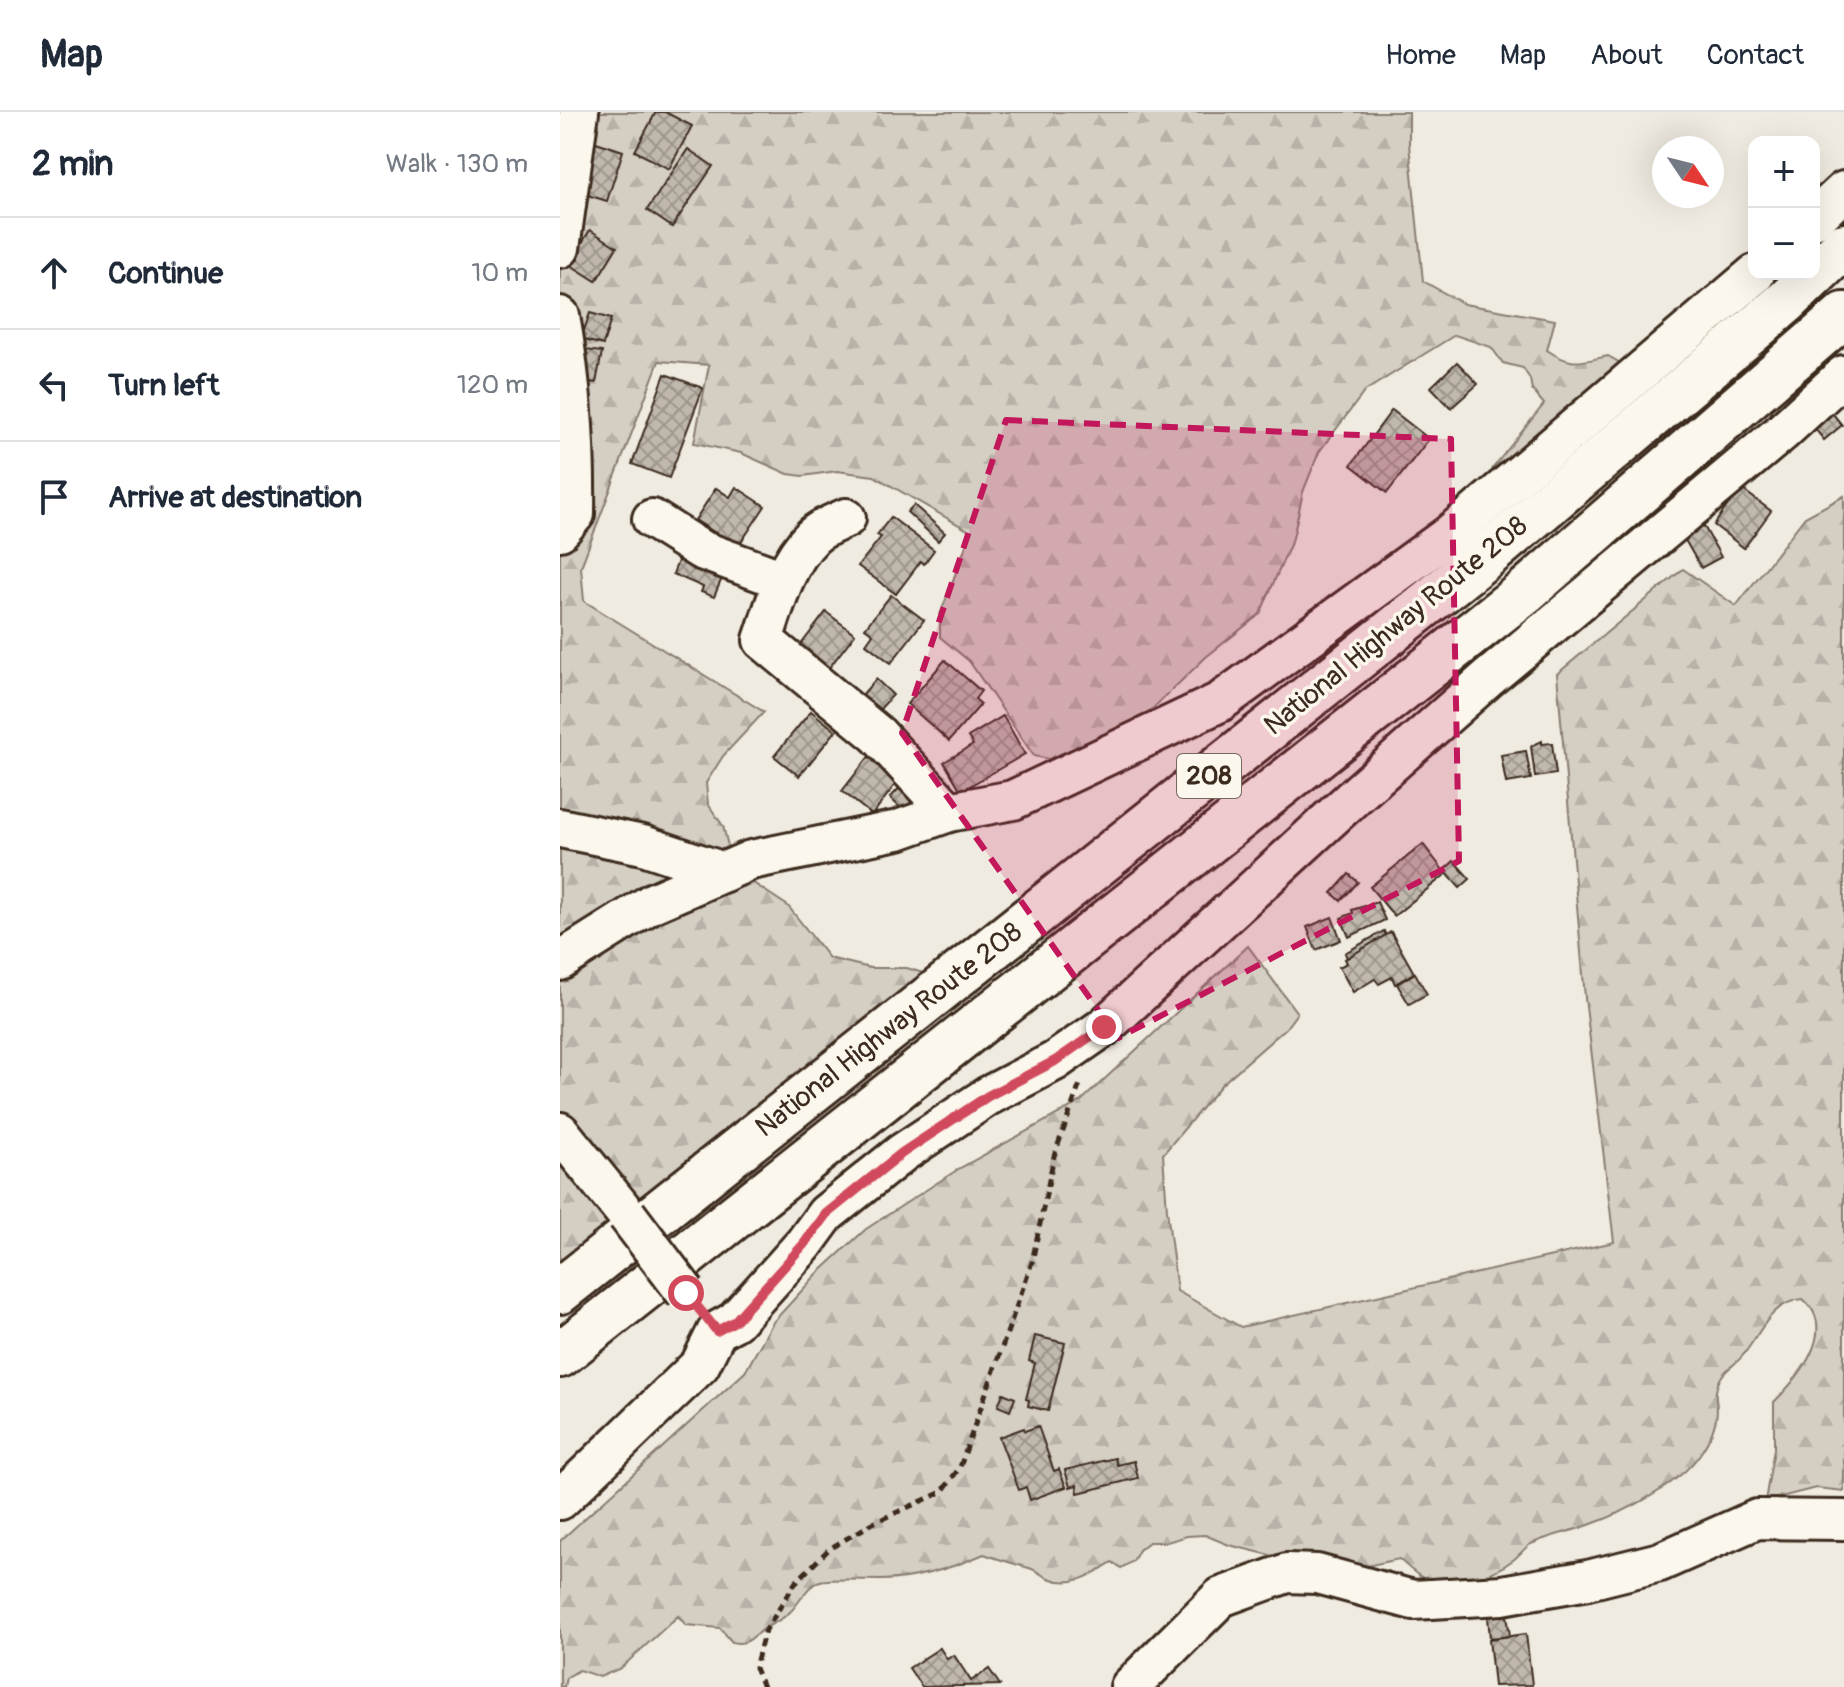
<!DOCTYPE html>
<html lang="en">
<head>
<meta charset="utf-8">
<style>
	body { margin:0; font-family:Pangolin,sans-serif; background:#f2f2f3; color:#1f2937 }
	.controls { position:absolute; right:24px; top:24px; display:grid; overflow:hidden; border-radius:16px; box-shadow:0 8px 32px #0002 }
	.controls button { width:72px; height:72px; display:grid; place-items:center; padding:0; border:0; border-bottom:2px solid #e0e1e3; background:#fff; color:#1f2937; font:40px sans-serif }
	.compass { position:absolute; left:1092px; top:24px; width:72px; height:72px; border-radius:50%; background:#fff; box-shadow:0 8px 32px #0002; rotate:125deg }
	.stop { position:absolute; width:24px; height:24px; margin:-18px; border:6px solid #d1495b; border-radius:50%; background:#fff }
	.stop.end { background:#d1495b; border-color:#fff; box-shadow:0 2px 8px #0008 }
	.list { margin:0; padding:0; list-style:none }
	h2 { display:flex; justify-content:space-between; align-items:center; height:104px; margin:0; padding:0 32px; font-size:34px }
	h2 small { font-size:26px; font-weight:400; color:#747a83 }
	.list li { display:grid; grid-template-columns:52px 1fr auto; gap:24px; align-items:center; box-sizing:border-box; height:112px; padding:0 32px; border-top:2px solid #e0e1e3 }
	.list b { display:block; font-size:30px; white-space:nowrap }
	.list em { font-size:26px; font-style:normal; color:#747a83 }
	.icon { flex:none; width:44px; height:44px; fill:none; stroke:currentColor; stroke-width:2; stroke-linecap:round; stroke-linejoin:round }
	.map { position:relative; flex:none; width:1284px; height:1575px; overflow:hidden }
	header { display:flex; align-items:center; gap:48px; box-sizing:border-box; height:112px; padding:0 40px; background:#fff; border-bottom:2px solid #e0e1e3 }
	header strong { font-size:38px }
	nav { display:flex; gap:44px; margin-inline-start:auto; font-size:28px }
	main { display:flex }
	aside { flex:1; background:#fff }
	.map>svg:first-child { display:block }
	.forest { fill:url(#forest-firs); stroke:#887c70; stroke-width:2 }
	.building { fill:url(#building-cross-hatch); stroke:#3b2a1e; stroke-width:2 }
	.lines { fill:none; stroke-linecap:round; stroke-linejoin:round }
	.minor-casing { stroke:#3b2a1e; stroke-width:44 }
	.highway-casing { stroke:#3b2a1e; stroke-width:50 }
	.path { stroke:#3b2a1e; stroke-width:5; stroke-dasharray:8 6; stroke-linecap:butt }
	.minor { stroke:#fbf7ec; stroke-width:38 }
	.highway { stroke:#fbf7ec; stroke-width:44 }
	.minor-bridge-casing { stroke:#3b2a1e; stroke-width:44; stroke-linecap:butt }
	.minor-bridge { stroke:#fbf7ec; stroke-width:38 }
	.route { stroke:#d1495b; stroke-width:10 }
	.marked { fill:#c2185b; fill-opacity:0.2; stroke:#c2185b; stroke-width:6; stroke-dasharray:16 10; stroke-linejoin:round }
	.labels { text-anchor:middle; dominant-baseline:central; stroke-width:7; stroke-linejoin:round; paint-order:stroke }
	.shield { fill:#fbf7ec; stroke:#75685c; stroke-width:2 }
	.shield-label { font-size:26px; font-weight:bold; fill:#3b2a1e }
	.street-label { font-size:28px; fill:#3b2a1e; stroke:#fbf7ec }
</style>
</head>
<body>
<header>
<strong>Map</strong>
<nav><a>Home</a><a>Map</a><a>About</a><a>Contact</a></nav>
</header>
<main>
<aside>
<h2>2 min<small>Walk · 130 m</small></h2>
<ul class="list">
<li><svg class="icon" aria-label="ahead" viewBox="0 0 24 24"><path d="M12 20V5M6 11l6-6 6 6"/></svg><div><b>Continue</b></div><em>10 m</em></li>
<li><svg class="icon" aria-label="left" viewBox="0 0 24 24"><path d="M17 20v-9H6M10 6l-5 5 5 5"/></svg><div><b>Turn left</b></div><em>120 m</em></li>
<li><svg class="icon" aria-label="arrive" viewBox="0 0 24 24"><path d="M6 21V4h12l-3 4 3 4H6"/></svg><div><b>Arrive at destination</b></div></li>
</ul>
</aside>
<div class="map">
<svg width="1284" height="1575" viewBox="0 0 1284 1575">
	<defs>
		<pattern id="forest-firs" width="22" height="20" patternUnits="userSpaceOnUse" patternTransform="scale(2)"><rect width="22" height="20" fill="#d5cec3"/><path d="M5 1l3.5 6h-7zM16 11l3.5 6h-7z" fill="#b8b1a7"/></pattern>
		<pattern id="building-cross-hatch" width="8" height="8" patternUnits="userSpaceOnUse" patternTransform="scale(2)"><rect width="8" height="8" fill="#c0b8ad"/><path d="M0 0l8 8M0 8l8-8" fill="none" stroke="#9d968c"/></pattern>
	</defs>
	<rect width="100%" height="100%" fill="#f0ebe0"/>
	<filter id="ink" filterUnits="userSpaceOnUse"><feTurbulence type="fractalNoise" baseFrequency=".0125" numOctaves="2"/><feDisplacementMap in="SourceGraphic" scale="16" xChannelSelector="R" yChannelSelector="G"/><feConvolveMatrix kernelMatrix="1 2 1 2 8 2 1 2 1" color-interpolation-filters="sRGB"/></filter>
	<g filter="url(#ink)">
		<g class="forest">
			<path d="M0,0H849V32L863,169L904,192L995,208L987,238C1012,255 1020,250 1048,244L1071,257L968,337L953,342L932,357L984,292L972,278L970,267L963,256L943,251L931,235L895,223L805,279L759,340L743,380L733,426L700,502L646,545L581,608L489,647L474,644L409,549L380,525V503L411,420L314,364L277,359L243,364L228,362L181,341L134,331L149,253L99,249L21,455L24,489L204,600L163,644L146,671L148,692L163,714L168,734L160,749L228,794L269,846L310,856H347L372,864L0,1158Z"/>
			<path d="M1284,384V1379L1256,1376L1205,1389L1214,1337V1290C1239,1265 1279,1218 1243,1187C1211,1190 1202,1219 1184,1242C1173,1257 1161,1256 1156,1279C1155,1285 1157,1291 1157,1297C1157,1312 1149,1330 1140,1342C1119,1373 1064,1401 1029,1413C1010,1420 990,1423 971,1432C964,1436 960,1443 953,1448C937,1460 901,1476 880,1473C865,1471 850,1457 839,1447L802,1455L730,1448L669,1433L645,1423L627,1424L607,1430H589L579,1438L573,1449L561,1456L552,1450C532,1463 513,1476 488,1466C482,1464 478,1459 472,1457C456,1452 440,1448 424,1442C392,1456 358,1467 322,1468C310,1468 268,1466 260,1469C246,1474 240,1491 230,1500C222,1508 213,1511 204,1517C191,1524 190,1534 172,1530L160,1516L126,1513L118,1504L61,1556L40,1565L19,1558L6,1566L4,1575H0V1429L185,1260L213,1210L257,1162L306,1117L400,1056L520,990L688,834L737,901L726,916L662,972L603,1042L607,1098L617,1179L681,1215L1054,1130L1025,886L997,562L1123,457L1176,494L1245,405Z"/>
		</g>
		<g class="building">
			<polygon points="96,0 105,0 132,14 109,57 75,39"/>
			<polygon points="27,27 63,39 47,89 11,78"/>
			<polygon points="128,37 153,54 112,115 87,98"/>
			<polygon points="30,118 57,135 36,169 9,152"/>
			<polygon points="30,201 51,207 43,233 21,227"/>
			<polygon points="18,237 42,240 36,271 13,267"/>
			<polygon points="897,250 918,272 891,296 871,275"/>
			<polygon points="105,262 143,276 109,366 72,352"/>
			<polygon points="1269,297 1282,313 1264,328 1251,312"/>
			<polygon points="832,298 869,327 827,381 791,353"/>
			<polygon points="176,375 205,394 178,435 135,408 156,376 170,385"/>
			<polygon points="1182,377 1211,399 1184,436 1154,413 1178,378"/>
			<polygon points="354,393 385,421 378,429 347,400"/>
			<polygon points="331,405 374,438 364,452 361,449 336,482 298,454 321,425 317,423"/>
			<polygon points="1141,409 1161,445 1141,456 1121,421"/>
			<polygon points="121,441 165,459 154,485 141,480 143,475 113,462"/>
			<polygon points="331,483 364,508 331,551 306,532 313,522 305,516"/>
			<polygon points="266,500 295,522 262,565 233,543"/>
			<polygon points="385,548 421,579 415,587 421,592 389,629 347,592"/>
			<polygon points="316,567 333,583 318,599 302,583"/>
			<polygon points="251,599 276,619 239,664 214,644"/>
			<polygon points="443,604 465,642 401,679 384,650 413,633 408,625"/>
			<polygon points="982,629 982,632 992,631 996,662 975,665 971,634"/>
			<polygon points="966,639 971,667 946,671 941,643"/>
			<polygon points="311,642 341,665 312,703 282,679"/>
			<polygon points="346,669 362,684 346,701 330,686"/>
			<polygon points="863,732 886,762 834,804 810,775"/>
			<polygon points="894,749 910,767 900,776 884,758"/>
			<polygon points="789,762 798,770 781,789 772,781"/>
			<polygon points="817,790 825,808 789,825 781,806 793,801 792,798"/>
			<polygon points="772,805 781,828 756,838 747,815"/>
			<polygon points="824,819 826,824 787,846 785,841"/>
			<polygon points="831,820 854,861 835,872 832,865 819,872 815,867 793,880 779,855 787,851 785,847 787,846"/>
			<polygon points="855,861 867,882 849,892 837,872"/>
			<polygon points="475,1224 505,1231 488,1299 468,1294 469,1288 466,1287 475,1251 469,1249"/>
			<polygon points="443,1281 455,1286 450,1299 438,1294"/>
			<polygon points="478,1314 494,1359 499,1357 506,1375 470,1388 466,1375 459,1378 439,1325 464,1316 465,1319"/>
			<polygon points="555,1346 557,1353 574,1349 578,1366 518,1381 517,1373 510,1375 505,1358"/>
			<polygon points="947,1503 950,1524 930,1526 928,1505"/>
			<polygon points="966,1522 972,1573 934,1574 929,1527"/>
			<polygon points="380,1536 387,1547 394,1543 411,1569 429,1557 440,1573 362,1575 349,1556"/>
		</g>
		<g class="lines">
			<defs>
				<g id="minor">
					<polyline points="1254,107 1284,79"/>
					<polyline points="0,136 19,0"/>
					<path d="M0,204C12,271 16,335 15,402L0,419"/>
					<path d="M286,406C275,411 261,416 252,425C225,452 215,493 203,528L318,623L389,700"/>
					<polyline points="92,407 141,438 223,468"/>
					<polyline points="0,716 83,733 164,760"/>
					<polyline points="0,849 92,791 191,748 338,718 389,700 453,688 660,590 889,423 1195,162"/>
					<polyline points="0,1020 67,1103"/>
					<polyline points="0,1388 140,1253 157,1219 175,1209 244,1132 266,1102 342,1041 428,984 495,949 544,915 795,684 926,568 1221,321 1284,263"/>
					<polyline points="570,1575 661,1485 727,1461 757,1462 853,1488 942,1483 1028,1468 1100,1450 1197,1407 1284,1408"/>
				</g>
				<g id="highway">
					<polyline points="0,1179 934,438 1227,189 1284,134"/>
					<polyline points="0,1243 967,478 1284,203"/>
				</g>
			</defs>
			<use href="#minor" class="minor-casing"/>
			<use href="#highway" class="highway-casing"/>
			<polyline class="path" points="203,1575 195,1556 204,1521 235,1471 269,1437 313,1411 382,1380 400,1355 472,1150 494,1044 520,972"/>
			<use href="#minor" class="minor"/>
			<use href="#highway" class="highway"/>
			<defs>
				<polyline id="minor-bridge" points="67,1103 126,1181"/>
			</defs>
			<use href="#minor-bridge" class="minor-bridge-casing"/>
			<use href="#minor-bridge" class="minor-bridge"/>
		</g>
	</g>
	<g class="lines" filter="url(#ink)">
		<polyline class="route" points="126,1181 157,1219 175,1209 244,1132 266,1102 342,1041 428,984 495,949 544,915"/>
	</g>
	<path class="marked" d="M446,308L891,327L899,749L558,926L342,621Z"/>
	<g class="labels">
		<rect class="shield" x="617" y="642" width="64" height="44" rx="6"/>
		<g class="shield-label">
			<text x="649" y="664">208</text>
		</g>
		<g class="street-label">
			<text transform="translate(836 514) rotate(-39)">National Highway Route 208</text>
			<text transform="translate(329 918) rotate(-38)">National Highway Route 208</text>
		</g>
	</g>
</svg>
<div class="controls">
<button>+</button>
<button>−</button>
</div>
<svg class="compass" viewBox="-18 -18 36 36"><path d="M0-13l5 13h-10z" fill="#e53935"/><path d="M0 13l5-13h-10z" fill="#747a83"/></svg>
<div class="stop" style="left:126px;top:1181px"></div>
<div class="stop end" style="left:544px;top:915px"></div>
</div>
</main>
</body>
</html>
